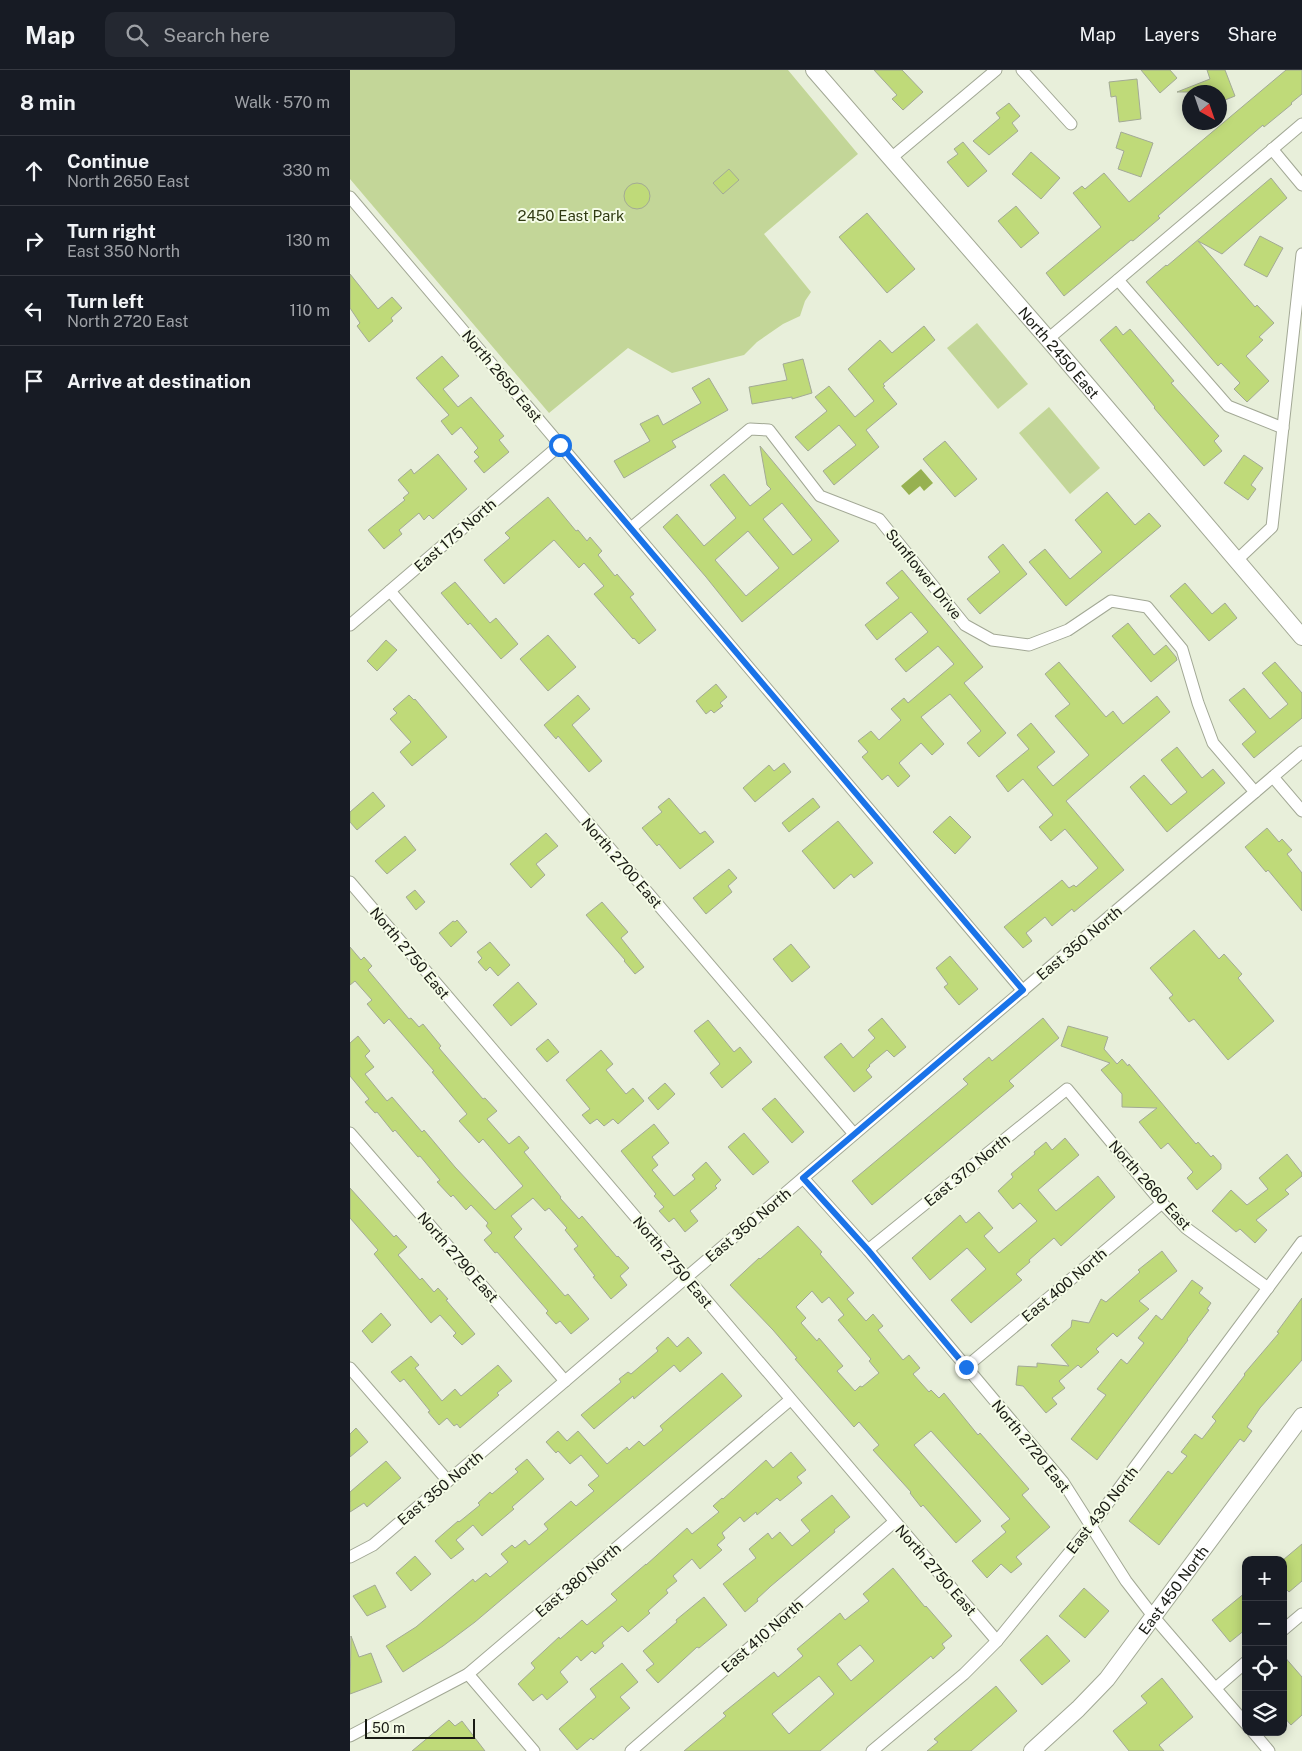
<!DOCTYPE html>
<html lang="en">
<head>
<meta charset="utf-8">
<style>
	body { margin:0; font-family:"Public Sans",sans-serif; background:#242831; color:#f1f3f6 }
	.controls { position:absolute; right:15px; bottom:15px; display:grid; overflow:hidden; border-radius:10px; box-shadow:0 2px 12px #0003 }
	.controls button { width:45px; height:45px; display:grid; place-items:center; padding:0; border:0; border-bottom:1px solid #363941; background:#171b24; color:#f1f3f6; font:25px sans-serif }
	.compass { position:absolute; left:832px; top:15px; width:45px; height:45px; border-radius:50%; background:#171b24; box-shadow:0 2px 12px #0003; rotate:140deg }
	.scale { position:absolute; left:15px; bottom:12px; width:110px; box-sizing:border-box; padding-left:5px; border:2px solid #191b14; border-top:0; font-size:14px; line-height:18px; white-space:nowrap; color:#191b14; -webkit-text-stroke:4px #f5fce7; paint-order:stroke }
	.stop { position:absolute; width:15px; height:15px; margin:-11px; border:4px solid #1a73e8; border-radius:50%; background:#fff }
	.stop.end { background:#1a73e8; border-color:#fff; box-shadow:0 1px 5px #0008 }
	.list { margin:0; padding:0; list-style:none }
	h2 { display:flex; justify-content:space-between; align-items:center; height:65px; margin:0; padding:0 20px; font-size:21px }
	h2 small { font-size:16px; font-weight:400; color:#9ea1a6 }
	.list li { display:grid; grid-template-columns:32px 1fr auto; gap:15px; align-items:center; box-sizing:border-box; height:70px; padding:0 20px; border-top:1px solid #363941 }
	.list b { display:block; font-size:19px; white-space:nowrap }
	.list p { margin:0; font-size:16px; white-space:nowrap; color:#9ea1a6 }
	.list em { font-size:16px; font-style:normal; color:#9ea1a6 }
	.icon { flex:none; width:28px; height:28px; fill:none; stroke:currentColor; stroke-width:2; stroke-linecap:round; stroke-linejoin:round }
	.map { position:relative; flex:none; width:952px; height:1681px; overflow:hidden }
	header { display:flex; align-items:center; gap:30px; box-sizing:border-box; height:70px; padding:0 25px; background:#171b24; border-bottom:1px solid #363941 }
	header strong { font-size:24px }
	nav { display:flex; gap:28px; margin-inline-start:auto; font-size:18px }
	.search { width:350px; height:45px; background:#242831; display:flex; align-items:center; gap:12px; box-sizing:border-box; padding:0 18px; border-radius:10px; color:#9ea1a6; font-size:19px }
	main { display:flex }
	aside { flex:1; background:#171b24 }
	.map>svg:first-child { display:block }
	.green { fill:#c3d698 }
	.water { fill:#97b151 }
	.building { fill:#bfda79; stroke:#a3aa96; fill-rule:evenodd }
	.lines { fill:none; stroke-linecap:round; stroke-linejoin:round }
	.street-casing { stroke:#a2a895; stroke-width:13 }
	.secondary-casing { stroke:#a2a895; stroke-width:18 }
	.street { stroke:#fff; stroke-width:11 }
	.secondary { stroke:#fff; stroke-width:16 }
	.route { stroke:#1a73e8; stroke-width:6 }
	.labels { text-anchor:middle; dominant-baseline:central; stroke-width:4; stroke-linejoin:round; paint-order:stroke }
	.park-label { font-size:15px; fill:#303a12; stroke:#f5fce7 }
	.street-label { font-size:15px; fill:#191b14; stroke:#f5fce7 }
</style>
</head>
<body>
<header>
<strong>Map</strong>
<div class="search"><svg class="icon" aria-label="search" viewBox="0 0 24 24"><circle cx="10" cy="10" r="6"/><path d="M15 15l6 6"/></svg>Search here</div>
<nav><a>Map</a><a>Layers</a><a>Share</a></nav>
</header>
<main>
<aside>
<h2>8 min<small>Walk · 570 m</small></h2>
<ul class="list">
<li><svg class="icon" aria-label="ahead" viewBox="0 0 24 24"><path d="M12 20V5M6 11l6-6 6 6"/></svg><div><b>Continue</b><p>North 2650 East</p></div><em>330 m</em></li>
<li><svg class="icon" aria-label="right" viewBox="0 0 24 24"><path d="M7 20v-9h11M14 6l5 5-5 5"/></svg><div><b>Turn right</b><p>East 350 North</p></div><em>130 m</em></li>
<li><svg class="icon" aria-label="left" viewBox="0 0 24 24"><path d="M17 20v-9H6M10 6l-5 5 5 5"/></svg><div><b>Turn left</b><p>North 2720 East</p></div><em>110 m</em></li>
<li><svg class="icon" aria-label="arrive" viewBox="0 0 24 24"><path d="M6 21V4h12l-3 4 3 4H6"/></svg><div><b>Arrive at destination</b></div></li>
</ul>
</aside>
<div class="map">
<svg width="952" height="1681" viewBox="0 0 952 1681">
	<rect width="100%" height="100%" fill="#e8efda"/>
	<g class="green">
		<polygon points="0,0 438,0 508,84 414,164 461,222 455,231 450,246 433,254 407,272 394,285 322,303 278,278 199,343 0,109"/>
		<polygon points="627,253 678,314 648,339 597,278"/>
		<polygon points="699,337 750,398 720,424 669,363"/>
	</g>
	<polygon class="water" points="571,399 583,413 574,421 570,416 559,425 551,416"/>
	<g class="building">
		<polygon points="524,0 552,0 573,22 553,40 542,29 547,25"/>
		<polygon points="791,0 820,0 827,8 810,23"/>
		<polygon points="857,0 875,0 885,26 870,32 870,22 827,22 860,9"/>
		<polygon points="936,0 952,0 952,24 941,33 942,34 914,57 913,55 808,146 810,148 783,171 781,170 714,226 696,203 751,157 723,123 732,116 735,119 754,103 779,132"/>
		<polygon points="787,9 791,49 769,52 766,26 761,27 759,12"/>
		<polygon points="659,33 670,46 662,53 668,61 639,85 623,71 650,48 646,43"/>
		<polygon points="771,62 803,73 791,107 768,99 774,81 766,78"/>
		<polygon points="613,72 637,101 618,117 597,92 608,84 604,79"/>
		<polygon points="681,82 710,108 691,129 662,104"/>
		<polygon points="379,99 389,110 373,124 363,113"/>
		<polygon points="921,108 937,128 872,184 848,171 905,237 907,235 924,253 909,267 913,270 896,286 919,311 897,332 884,319 890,313 871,293 868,296 796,212 816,195 817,196"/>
		<circle cx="287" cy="126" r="13"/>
		<polygon points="666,136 689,163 671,178 648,151"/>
		<polygon points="517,143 565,199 537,223 489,167"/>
		<polygon points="910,166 933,178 917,207 894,195"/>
		<polygon points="0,204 28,239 42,227 52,238 41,248 43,251 19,272 7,256 10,253 0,238"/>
		<polygon points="574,256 585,270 533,314 535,316 533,317 547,334 516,360 529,377 484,415 473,401 506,375 489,355 458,381 445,367 477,341 465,327 479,316 505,347 524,331 498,299 530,270 542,283"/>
		<polygon points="766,256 773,265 780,259 824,311 821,313 869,366 864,371 872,381 854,396 804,338 805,337 750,270"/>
		<polygon points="92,286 109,306 93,319 108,337 121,327 154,366 149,370 159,382 134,403 124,391 129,387 124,382 128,378 111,357 102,365 91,351 99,345 66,308"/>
		<polygon points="453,289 462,323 442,329 442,327 402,334 399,317 437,310 433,294"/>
		<polygon points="359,308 378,340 322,371 326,377 274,408 264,391 300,371 290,354 308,345 313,355 351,333 342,318"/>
		<polygon points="595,371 627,409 605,427 573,389"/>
		<path d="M410,376L489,471L392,552L356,507L313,457L327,444L354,476L386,448L360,415L374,404L400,436L421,419L417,415ZM432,433L462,470L443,485L413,449ZM398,461L429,498L396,526L365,490Z"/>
		<polygon points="88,384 117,419 83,449 79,445 74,450 69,443 49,460 52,464 34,479 18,460 55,430 53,428 59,423 48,410 61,399 64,404"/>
		<polygon points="894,385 913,398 901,415 906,419 898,430 874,413"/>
		<polygon points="757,422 785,455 799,443 811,456 716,536 679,492 695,479 720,509 752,482 725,450"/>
		<polygon points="198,427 226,461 228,460 237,471 240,467 252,481 248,485 265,506 267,504 284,524 280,527 306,560 289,574 284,568 283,569 244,524 254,516 234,493 229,498 204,470 154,514 134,490 160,468 155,463"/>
		<polygon points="653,474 677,504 630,544 617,529 650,502 638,487"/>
		<polygon points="552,500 633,597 614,613 656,663 629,687 617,673 631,661 600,624 571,647 594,674 582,685 571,673 549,693 560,706 548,717 538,705 532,710 512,687 518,682 508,671 521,661 529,670 551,650 541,639 554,628 558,633 604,594 588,576 556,602 545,589 578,562 561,542 527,570 515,555 549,528 536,513"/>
		<polygon points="105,512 140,553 146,548 168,574 151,589 120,553 118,555 91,523"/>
		<polygon points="835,513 862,544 875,533 887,548 859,571 820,526"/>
		<polygon points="778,553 804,585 816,575 826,587 827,590 801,612 762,566"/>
		<polygon points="198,565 226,597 198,621 170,589"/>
		<polygon points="36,570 47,580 27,601 17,591"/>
		<polygon points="709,592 756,647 763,641 773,654 807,626 820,642 716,731 774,800 724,842 722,839 702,856 695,847 676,863 682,871 673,878 654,857 712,810 719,818 724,815 726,817 748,798 715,759 701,771 689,757 703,745 673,709 658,722 646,706 679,679 667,665 681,653 705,682 687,697 703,716 739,685 705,646 720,634 695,604"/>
		<polygon points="925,592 952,623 952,648 904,688 892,674 906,662 879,630 894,618 920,649 938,634 912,603"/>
		<polygon points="366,614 377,627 370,633 373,636 364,643 361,640 356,644 346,631"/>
		<polygon points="59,625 64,630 65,629 97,667 62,696 50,682 61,672 40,649 47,643 43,639"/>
		<polygon points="228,625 240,639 222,655 252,691 239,702 208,666 206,669 194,655"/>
		<polygon points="827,677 852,708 863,699 875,713 817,762 780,717 794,705 821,735 837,722 811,690"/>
		<polygon points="434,693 441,702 405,732 393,718 419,695 424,701"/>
		<polygon points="23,722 35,736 7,760 0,752 0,742"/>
		<polygon points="319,728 350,764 355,761 364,772 330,799 309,774 307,776 292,758 312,742 308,737"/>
		<polygon points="463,728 470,737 439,762 432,753"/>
		<polygon points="600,746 621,767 605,784 583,762"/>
		<polygon points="488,751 523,793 504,808 501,804 484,819 452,781"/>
		<polygon points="917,758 929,772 932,769 942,780 937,784 952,803 952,841 918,800 916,802 895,777"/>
		<polygon points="196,763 208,776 186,794 195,805 181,818 160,794"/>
		<polygon points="55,766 66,780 37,804 25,791"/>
		<polygon points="379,799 387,808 378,816 382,822 356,844 343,828"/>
		<polygon points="65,820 75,832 66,840 56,827"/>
		<polygon points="252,832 278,862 271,868 294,897 285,904 274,891 275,890 236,845"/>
		<polygon points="107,850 117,862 101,877 89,863 103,851 105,852"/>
		<polygon points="844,860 869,889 874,884 892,904 888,908 924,951 878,990 844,949 839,952 819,928 823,925 800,898"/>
		<polygon points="140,872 160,895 148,906 140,897 136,901 128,892 132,888 127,882"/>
		<polygon points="441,874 460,897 442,912 423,889"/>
		<polygon points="0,877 11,890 14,887 22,896 18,900 59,949 61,948 69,957 73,954 91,976 89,978 133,1029 135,1028 147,1041 137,1049 159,1074 169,1066 179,1078 174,1082 211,1127 210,1128 229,1149 232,1146 267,1187 268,1186 279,1198 270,1206 277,1215 261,1229 243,1207 245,1206 224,1179 228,1176 215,1160 217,1158 199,1138 195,1141 183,1128 161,1146 172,1159 164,1167 215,1226 218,1224 239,1249 221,1264 210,1251 206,1254 196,1243 198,1241 147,1182 145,1183 134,1170 142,1163 136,1156 138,1153 121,1135 116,1140 103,1125 101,1127 87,1112 90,1110 70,1086 68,1087 45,1060 43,1062 27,1042 25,1043 15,1032 19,1029 0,1006 0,973 8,966 20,981 15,986 24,997 15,1004 37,1031 42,1027 72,1062 74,1060 105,1097 145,1140 173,1116 133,1069 129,1073 109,1051 117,1044 82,1002 84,1001 39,949 34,954 17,934 22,930 5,911 0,915"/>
		<polygon points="600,886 628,919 609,935 594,917 598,914 586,898"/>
		<polygon points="168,912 187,934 161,956 143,935"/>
		<polygon points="532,948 556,977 544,987 537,980 519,995 520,996 516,1000 522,1007 504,1022 474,987 491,973 503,988 525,968 518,960"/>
		<polygon points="693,948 709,968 659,1011 664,1016 522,1135 502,1111 618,1014 613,1009 639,987 642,991"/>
		<polygon points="358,950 384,982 390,977 402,992 372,1018 360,1003 370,994 344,961"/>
		<polygon points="718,956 758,967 754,979 767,994 772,989 778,996 779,994 846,1074 848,1072 861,1087 863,1085 871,1094 871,1099 847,1120 837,1108 843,1102 818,1073 811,1079 789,1052 807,1038 772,1037 772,1024 751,1000 760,993 711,976"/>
		<polygon points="198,969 209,982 197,992 186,979"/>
		<polygon points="251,980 263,994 256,1000 276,1024 283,1018 294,1031 268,1054 263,1049 254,1056 247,1049 240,1054 232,1045 240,1039 216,1010"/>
		<polygon points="315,1013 325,1024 308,1040 298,1028"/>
		<polygon points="425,1028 454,1062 442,1073 412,1039"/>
		<polygon points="304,1054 319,1073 302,1087 308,1095 302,1100 324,1126 345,1109 342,1105 356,1092 371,1110 365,1116 367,1118 340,1141 348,1151 335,1162 324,1148 319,1152 309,1141 314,1137 304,1126 306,1124 271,1081"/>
		<polygon points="394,1063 419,1092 403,1105 378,1077"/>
		<polygon points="715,1068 729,1085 688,1120 706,1141 748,1106 765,1127 711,1176 704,1168 679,1190 680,1192 666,1204 672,1210 621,1253 601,1230 636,1199 617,1178 580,1210 562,1188 610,1145 616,1153 629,1142 643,1158 634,1166 649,1183 687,1151 670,1133 663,1139 648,1121 663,1107 661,1104 685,1084 684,1082 696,1072 702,1080"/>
		<polygon points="937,1084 952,1103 952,1106 935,1120 939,1124 906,1150 917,1160 905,1173 890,1159 886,1162 862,1141 881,1120 897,1135 918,1119 909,1108"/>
		<polygon points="0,1118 44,1167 46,1165 57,1177 48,1185 70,1210 72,1208 84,1222 88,1218 98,1229 96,1230 125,1264 112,1275 103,1266 106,1263 90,1245 81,1253 24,1184 28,1180 0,1148"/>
		<path d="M448,1156L472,1182L470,1184L504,1223L497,1229L516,1251L523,1244L533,1256L528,1260L553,1290L559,1285L570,1298L563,1304L579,1322L581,1320L589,1328L594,1323L628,1365L630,1363L679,1419L672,1425L700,1457L666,1487L672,1494L661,1503L651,1494L637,1508L622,1491L656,1462L651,1456L660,1449L581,1361L564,1375L631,1451L606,1473L573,1435L571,1437L560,1423L561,1422L523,1380L529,1375L509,1352L504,1357L445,1289L447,1288L423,1260L380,1215L409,1188L410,1189ZM462,1221L472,1233L479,1227L494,1245L488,1250L521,1289L519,1291L529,1303L512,1317L510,1316L505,1321L487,1301L493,1296L469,1268L467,1271L451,1253L456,1248L446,1237Z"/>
		<polygon points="812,1181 827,1201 789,1231 799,1239 767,1267 763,1263 746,1279 749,1282 731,1298 728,1295 709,1311 715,1318 702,1328 707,1334 696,1343 673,1316 666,1315 668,1296 687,1297 687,1293 719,1296 701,1275 721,1257 722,1250 739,1253 751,1229 756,1232 790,1202 788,1200"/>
		<polygon points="842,1210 853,1218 849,1223 861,1233 857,1239 859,1240 837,1269 838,1270 747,1390 721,1369 756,1325 747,1319 771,1289 777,1294 794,1273 788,1268 806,1245 812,1250"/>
		<polygon points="952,1228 952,1290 910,1338 897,1357 902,1361 894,1372 890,1369 809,1475 779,1451 818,1401 822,1404 837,1386 831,1382 845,1364 852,1369 866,1351 862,1347 895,1305 894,1304 929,1263 927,1262"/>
		<polygon points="31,1243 41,1255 22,1273 12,1261"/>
		<polygon points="318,1267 327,1277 338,1267 352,1283 330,1302 324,1295 284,1329 283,1326 244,1359 231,1345 271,1312 269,1309 278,1302 281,1304 308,1281 306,1278"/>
		<polygon points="61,1286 69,1295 65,1298 92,1331 105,1319 111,1326 148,1295 162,1311 147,1323 149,1325 110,1358 107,1354 104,1356 97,1348 89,1355 78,1342 80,1341 54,1309 50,1312 41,1302"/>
		<polygon points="372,1303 392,1326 125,1552 93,1576 53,1602 36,1576 66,1557 123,1509 125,1512 136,1503 140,1507 158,1492 151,1484 162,1475 165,1478 175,1470 179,1475 198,1459 194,1454 221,1431 226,1436 244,1421 238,1415 249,1406 231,1385 220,1394 208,1381 206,1383 196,1372 208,1361 217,1371 228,1361 257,1394 277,1377 279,1380 289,1371 294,1376 313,1360 310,1356"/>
		<polygon points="6,1358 18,1372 0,1387 0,1364"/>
		<polygon points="441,1382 456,1400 447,1407 452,1413 430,1431 427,1428 407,1445 406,1442 394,1452 390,1447 372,1463 375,1468 367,1475 372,1480 350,1499 342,1489 323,1506 327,1511 316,1520 318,1523 298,1541 300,1543 278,1562 272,1556 252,1573 254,1576 245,1584 242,1581 231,1591 227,1586 210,1602 218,1612 197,1630 192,1624 183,1631 168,1614 185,1598 181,1593 209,1567 210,1569 232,1550 237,1555 267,1530 261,1524 296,1494 296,1495 337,1458 342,1464 369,1442 363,1436 372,1428 373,1429 416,1390 423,1398"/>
		<polygon points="177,1389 194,1409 162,1437 164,1439 132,1466 123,1455 106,1470 114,1479 101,1489 85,1471 108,1451 109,1452 130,1435 128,1433 140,1422 142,1424 168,1402 165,1399"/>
		<polygon points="36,1391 51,1408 17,1437 14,1433 0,1442 0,1422"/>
		<polygon points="482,1425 500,1447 484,1460 485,1462 421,1516 407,1529 408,1531 395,1542 373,1514 406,1488 399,1479 418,1463 422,1469 430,1462 442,1476 460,1461 451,1450"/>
		<polygon points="952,1474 952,1511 939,1522 933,1516 933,1490"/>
		<polygon points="65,1486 81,1504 61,1521 46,1503"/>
		<path d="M543,1498L575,1537L576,1536L602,1566L592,1574L595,1578L583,1589L581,1586L470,1681H334L376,1646L373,1643L424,1602L428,1607L453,1586L447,1579L490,1543L495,1550L519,1531L513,1524ZM510,1575L524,1591L501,1611L487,1594ZM469,1606L484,1624L439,1664L422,1644Z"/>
		<polygon points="25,1515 36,1537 17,1546 3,1526"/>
		<polygon points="734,1518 759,1541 735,1568 709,1546"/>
		<polygon points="896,1522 896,1559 880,1572 862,1550"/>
		<polygon points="354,1527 377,1555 349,1578 347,1577 308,1613 296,1600 304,1594 293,1581 327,1552 326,1550"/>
		<polygon points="697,1565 720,1591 692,1615 670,1590"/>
		<polygon points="1,1566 9,1587 21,1583 32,1612 0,1624"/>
		<polygon points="933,1585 952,1607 952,1645 941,1655 933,1646"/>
		<polygon points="272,1593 288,1612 270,1627 280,1638 243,1670 241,1668 227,1680 209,1659 246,1627 240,1619"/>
		<polygon points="812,1608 843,1647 809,1675 814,1681 779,1681 763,1661 797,1633 791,1626"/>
		<polygon points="646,1616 667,1641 621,1681 577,1681 588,1672 584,1669"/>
		<polygon points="99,1650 105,1656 112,1651 135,1681 62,1681"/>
	</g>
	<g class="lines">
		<defs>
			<g id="street">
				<polyline points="672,0 721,54"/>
				<polyline points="922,79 952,115"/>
				<polyline points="540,89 646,0"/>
				<polyline points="0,127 673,921"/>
				<polyline points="768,210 878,336 933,358"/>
				<polyline points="698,269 952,54"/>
				<polyline points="281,458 400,359 419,360 470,426 529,449 615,555 642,570 679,575 718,560 761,531 797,537 832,579 848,633 863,673 905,722"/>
				<polyline points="887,490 922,457 952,184"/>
				<polyline points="40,521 504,1064"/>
				<polyline points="0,555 210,375"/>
				<polyline points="923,707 952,741"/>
				<polyline points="0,812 647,1571"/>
				<polyline points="0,1063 215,1311"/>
				<polyline points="453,1108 518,1180 713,1412 776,1511 803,1546 896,1654"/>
				<polyline points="518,1180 717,1019 812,1133 836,1158 918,1218"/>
				<polyline points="616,1297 812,1133"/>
				<polyline points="0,1298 98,1411"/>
				<polyline points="0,1487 23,1475 952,682"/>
				<polyline points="933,1560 952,1544"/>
				<polyline points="118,1604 184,1681"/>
				<polyline points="866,1618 896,1592"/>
				<polyline points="903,1662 919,1681"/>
				<polyline points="0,1666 118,1604 440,1330"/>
				<polyline points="281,1681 544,1452"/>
				<polyline points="522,1681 614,1604 647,1571 741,1456 952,1172"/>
			</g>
			<g id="secondary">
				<path id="s1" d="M464,0L698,269L952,567"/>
				<path id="s2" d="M682,1681L728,1639L757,1609L952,1346"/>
			</g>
		</defs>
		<use href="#street" class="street-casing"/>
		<use href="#secondary" class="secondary-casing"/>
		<use href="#street" class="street"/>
		<use href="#secondary" class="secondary"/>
	</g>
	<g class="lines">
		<polyline class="route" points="210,375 673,920 453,1108 518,1180 616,1297"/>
	</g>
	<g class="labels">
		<g class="park-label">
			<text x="221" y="145">2450 East Park</text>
		</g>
		<g class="street-label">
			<text stroke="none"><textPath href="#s1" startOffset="374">North 2450 East</textPath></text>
			<text transform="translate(152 306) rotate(50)">North 2650 East</text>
			<text transform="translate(105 465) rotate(-41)">East 175 North</text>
			<text transform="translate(574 504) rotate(51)">Sunflower Drive</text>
			<text transform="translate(272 793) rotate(49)">North 2700 East</text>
			<text transform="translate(729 873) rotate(-40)">East 350 North</text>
			<text transform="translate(60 883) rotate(50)">North 2750 East</text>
			<text transform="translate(617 1100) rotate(-39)">East 370 North</text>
			<text transform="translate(800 1115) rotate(48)">North 2660 East</text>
			<text transform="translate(398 1155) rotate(-40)">East 350 North</text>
			<text transform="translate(108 1187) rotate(49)">North 2790 East</text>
			<text transform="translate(323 1192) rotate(50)">North 2750 East</text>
			<text transform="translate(714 1215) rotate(-40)">East 400 North</text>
			<text transform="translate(681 1376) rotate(51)">North 2720 East</text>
			<text transform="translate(90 1418) rotate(-40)">East 350 North</text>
			<text transform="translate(752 1440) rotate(-52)">East 430 North</text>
			<text transform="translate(586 1500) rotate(49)">North 2750 East</text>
			<text transform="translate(228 1510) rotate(-40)">East 380 North</text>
			<text stroke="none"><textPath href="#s2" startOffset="215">East 450 North</textPath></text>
			<text transform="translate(412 1566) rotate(-41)">East 410 North</text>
		</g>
	</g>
</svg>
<div class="controls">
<button>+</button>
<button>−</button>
<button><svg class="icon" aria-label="locate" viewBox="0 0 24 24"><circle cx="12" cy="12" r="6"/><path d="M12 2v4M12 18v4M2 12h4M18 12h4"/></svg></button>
<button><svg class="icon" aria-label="layers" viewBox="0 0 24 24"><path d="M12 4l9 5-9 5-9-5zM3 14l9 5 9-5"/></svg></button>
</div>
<svg class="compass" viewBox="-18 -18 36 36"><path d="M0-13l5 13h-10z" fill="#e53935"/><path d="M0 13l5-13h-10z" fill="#9ea1a6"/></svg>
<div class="scale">50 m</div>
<div class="stop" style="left:210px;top:375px"></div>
<div class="stop end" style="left:616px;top:1297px"></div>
</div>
</main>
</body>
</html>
